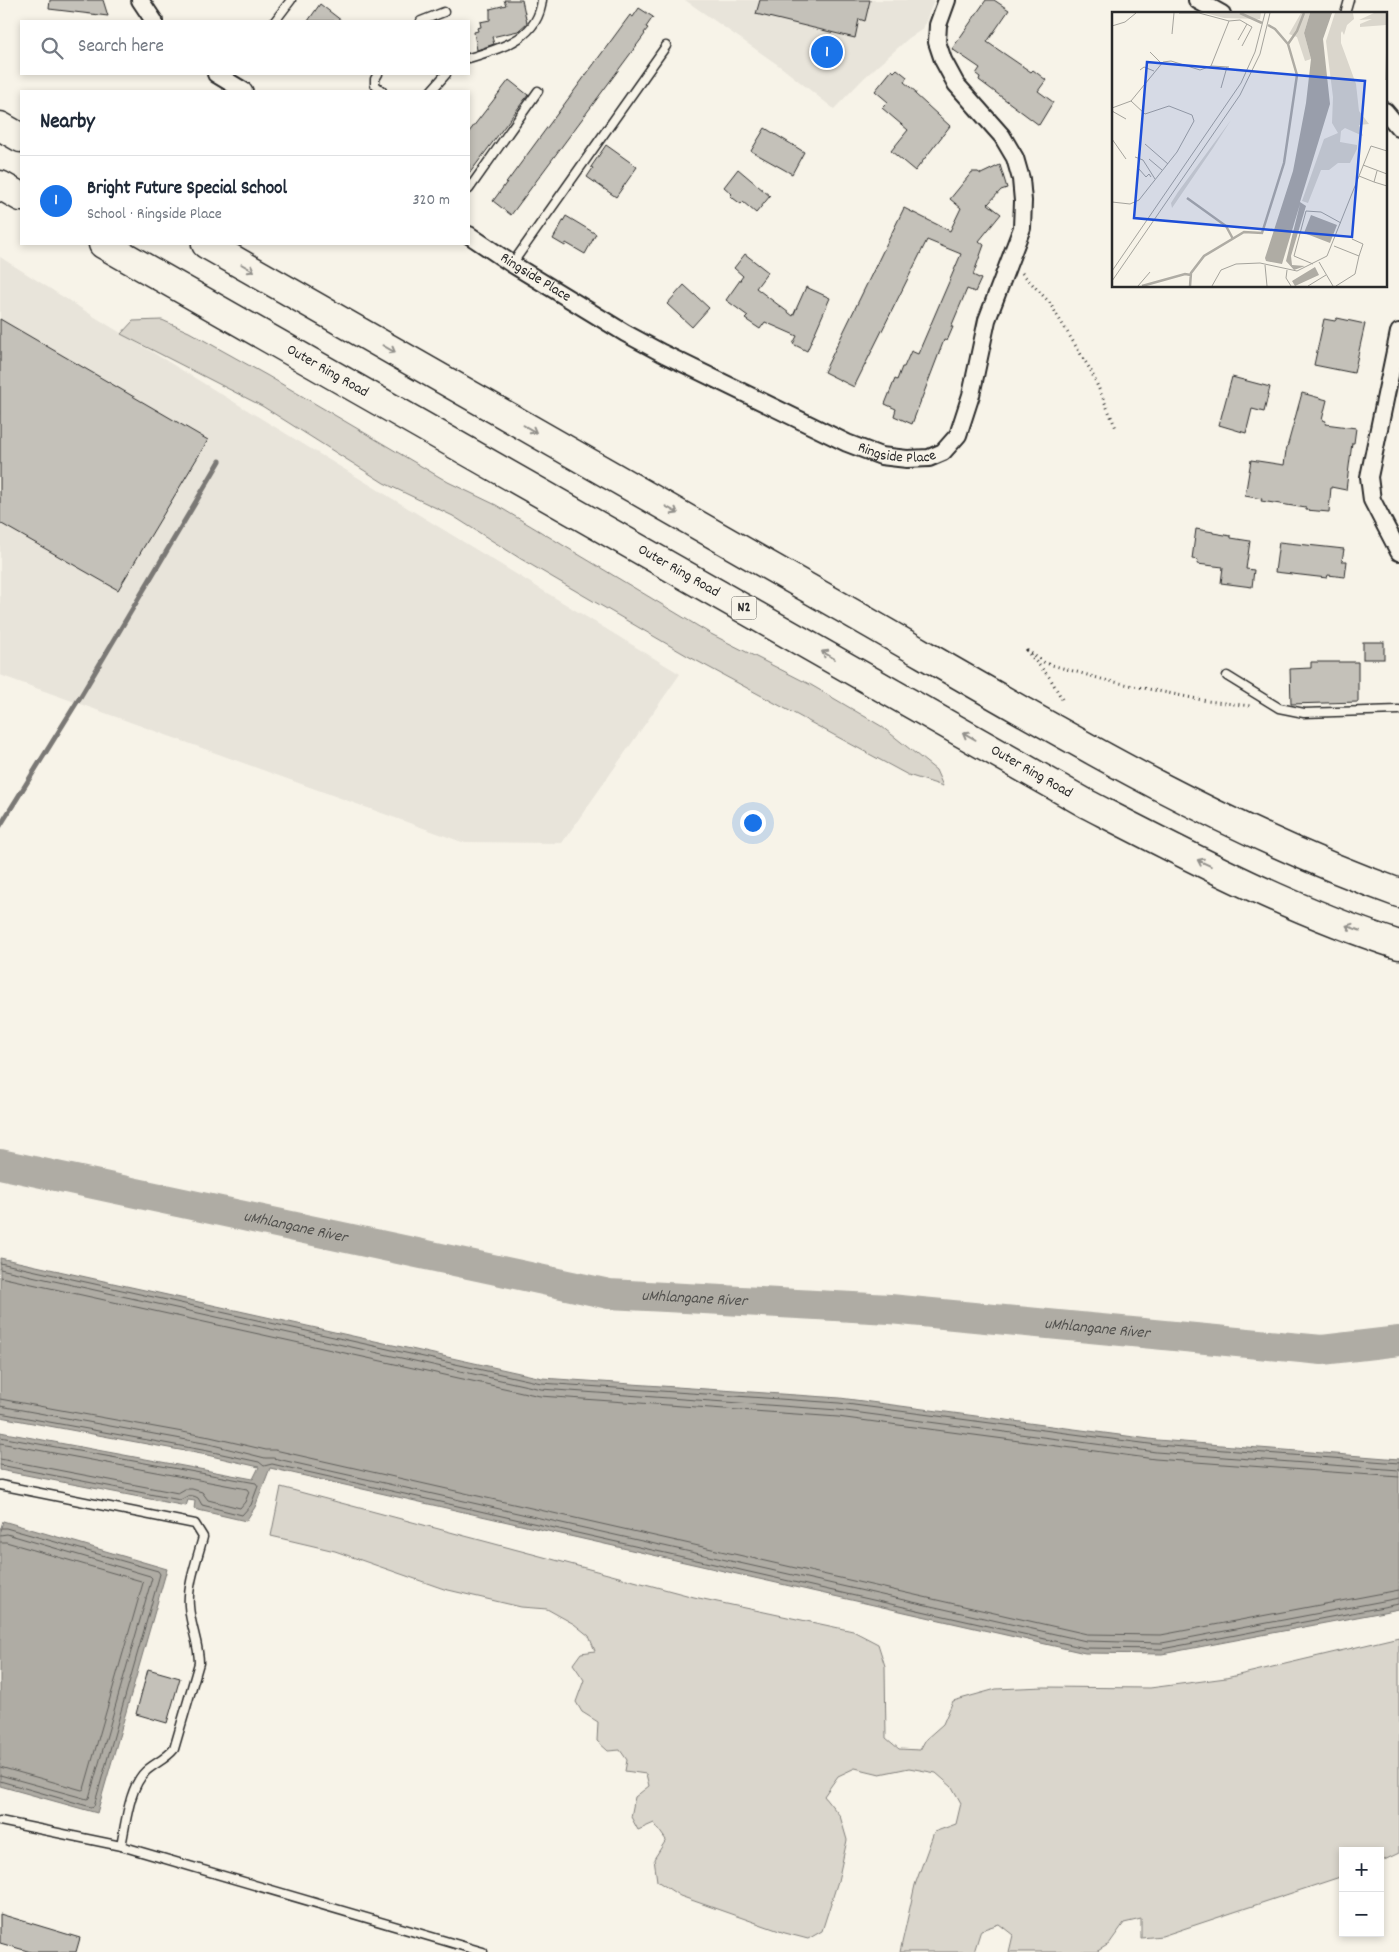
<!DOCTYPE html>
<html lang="en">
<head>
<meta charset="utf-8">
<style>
	body { margin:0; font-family:Dekko,sans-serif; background:#f2f2f3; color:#1f2937 }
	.controls { position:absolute; right:15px; bottom:15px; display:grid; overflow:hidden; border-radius:0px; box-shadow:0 2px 8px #0003 }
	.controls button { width:45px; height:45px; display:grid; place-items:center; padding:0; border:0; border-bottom:1px solid #e0e1e3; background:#fff; color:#1f2937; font:25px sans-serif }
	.you { position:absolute; left:752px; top:822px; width:18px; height:18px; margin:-12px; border:4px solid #fff; border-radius:50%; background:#1a73e8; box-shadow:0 0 0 8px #1a73e833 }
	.badge { display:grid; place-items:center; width:32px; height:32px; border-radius:50%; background:#1a73e8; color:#fff; font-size:16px; font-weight:700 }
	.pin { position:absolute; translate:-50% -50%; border:2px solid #fff; box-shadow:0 1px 5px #0006 }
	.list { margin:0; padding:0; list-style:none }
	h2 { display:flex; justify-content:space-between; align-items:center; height:65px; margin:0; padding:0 20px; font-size:21px }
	h2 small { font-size:16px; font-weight:400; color:#747a83 }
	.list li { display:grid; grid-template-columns:32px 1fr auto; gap:15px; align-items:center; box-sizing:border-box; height:90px; padding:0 20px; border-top:1px solid #e0e1e3 }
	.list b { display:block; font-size:19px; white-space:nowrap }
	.list p { margin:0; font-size:16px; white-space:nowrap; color:#747a83 }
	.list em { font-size:16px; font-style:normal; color:#747a83 }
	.icon { flex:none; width:28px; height:28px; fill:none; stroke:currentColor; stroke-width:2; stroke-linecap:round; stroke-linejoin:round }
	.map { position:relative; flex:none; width:1399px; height:1952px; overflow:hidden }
	.search { position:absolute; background:#fff; box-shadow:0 2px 8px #0003; left:20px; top:20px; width:450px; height:55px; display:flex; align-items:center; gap:12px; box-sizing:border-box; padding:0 18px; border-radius:0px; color:#747a83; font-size:19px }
	.panel { position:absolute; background:#fff; box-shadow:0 2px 8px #0003; left:20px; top:90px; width:450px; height:155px; border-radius:0px }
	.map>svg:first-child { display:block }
	.built { fill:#e8e4da }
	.green { fill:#dad6cc; stroke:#82807c }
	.water { fill:#afaca4; stroke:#7a7874 }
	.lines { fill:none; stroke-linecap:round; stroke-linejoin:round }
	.shore { stroke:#605f5b; stroke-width:1 }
	.stream { stroke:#7a7874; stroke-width:5 }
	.river { stroke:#afaca4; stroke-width:30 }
	.building { fill:#c4c1b9; stroke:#2b2b2b }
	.service-casing { stroke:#2b2b2b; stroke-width:11 }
	.minor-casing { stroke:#2b2b2b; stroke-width:20 }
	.motorway-casing { stroke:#2b2b2b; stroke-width:31 }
	.path { stroke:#2b2b2b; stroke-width:3; stroke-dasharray:1 4; stroke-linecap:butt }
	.service { stroke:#f7f3e8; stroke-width:8 }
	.minor { stroke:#f7f3e8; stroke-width:16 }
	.motorway { stroke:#f7f3e8; stroke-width:28 }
	.oneway { stroke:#918f8a }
	.labels { text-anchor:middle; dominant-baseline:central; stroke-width:4; stroke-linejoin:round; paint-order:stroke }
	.shield { fill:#f7f3e8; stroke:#686764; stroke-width:1 }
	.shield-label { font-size:14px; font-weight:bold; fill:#2b2b2b }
	.street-label { font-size:15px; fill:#2b2b2b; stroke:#f7f3e8 }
	.water-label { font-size:16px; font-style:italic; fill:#53524f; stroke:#f7f3e8 }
	.inset-river { fill:none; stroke:#afaca4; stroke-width:2.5 }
	.inset-road { fill:none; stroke:#a5a39c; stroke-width:1 }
	.view { fill:#1d4ed8; fill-opacity:0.15; stroke:#1d4ed8; stroke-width:2.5 }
	.inset-edge { fill:none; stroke:#2b2b2b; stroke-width:2.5 }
</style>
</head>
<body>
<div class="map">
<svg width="1399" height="1952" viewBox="0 0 1399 1952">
	<rect width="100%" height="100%" fill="#f7f3e8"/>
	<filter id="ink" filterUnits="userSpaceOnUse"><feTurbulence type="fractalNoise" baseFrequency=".02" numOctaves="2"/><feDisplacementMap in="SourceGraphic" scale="10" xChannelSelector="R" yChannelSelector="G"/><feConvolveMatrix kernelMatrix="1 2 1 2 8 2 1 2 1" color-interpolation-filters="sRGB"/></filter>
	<g filter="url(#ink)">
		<g class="built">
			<polygon points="685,0 934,0 923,29 909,38 864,78 834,109 781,67"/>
			<polygon points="0,257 98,319 680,674 562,843 462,842 0,675"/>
		</g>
		<g class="green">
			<polygon points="162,320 189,332 268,376 448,482 496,505 711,634 811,685 881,726 936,770 943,786 908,775 686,655 521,559 453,516 384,483 262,406 121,334 133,321"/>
			<polygon points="281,1487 694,1597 853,1631 878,1644 885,1666 886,1738 899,1749 920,1750 926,1739 943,1724 953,1701 996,1689 1044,1687 1150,1688 1226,1678 1399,1637 1399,1853 1380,1862 1380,1851 1343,1851 1343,1876 1162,1936 1141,1938 1141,1919 1124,1923 1109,1944 1096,1952 1009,1952 1013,1935 999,1924 981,1930 974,1952 900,1952 915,1885 934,1832 956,1824 961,1803 952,1787 936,1773 909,1768 880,1774 855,1768 838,1776 824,1796 840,1816 847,1840 838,1881 822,1931 808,1939 785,1933 680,1896 657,1881 654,1859 666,1840 654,1823 638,1830 631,1817 635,1797 649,1786 646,1774 625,1771 627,1760 620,1750 608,1751 597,1741 598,1722 582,1712 576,1702 584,1680 573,1664 581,1653 595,1651 589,1636 574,1624 547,1609 521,1607 444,1589 335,1551 271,1536"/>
		</g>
		<g class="water">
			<polygon points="0,1258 542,1378 840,1398 1157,1440 1399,1459 1399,1609 1162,1654 1085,1653 270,1468 255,1507 246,1521 194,1509 195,1501 188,1500 186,1506 0,1470 0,1432 253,1479 259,1467 207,1455 0,1417"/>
			<polygon points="3,1521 167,1569 97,1813 0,1786 0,1531"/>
		</g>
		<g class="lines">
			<g class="shore">
				<polyline points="0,1263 541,1383 839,1403 1157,1445 1399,1463"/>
				<polyline points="0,1269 541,1389 838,1410 1156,1452 1399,1470"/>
				<polyline points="0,1277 540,1396 838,1417 1155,1459 1399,1477"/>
				<polyline points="0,1399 210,1437 266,1450 275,1450 1087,1634 1161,1635 1399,1590"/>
				<polyline points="0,1406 209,1444 265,1458 273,1458 1086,1641 1162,1643 1399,1598"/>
				<polyline points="0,1413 208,1451 259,1462 264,1466 272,1464 1085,1648 1162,1649 1399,1604"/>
				<path d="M0,1437L256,1483L258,1486L251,1505L242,1515L202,1505L198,1498C189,1493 187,1497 180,1500L0,1465"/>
				<polyline points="0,1443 247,1489 249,1492 245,1502 240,1508 208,1500 202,1492 192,1489 185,1489 178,1493 0,1459"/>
				<polyline points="0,1528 6,1528 158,1571 160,1574 94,1806 91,1807 0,1781"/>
				<polyline points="0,1535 7,1534 150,1576 152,1578 89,1798 87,1799 0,1775"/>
				<polyline points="0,1542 6,1542 141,1581 143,1583 84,1789 82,1790 0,1767"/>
			</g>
			<polyline class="stream" points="0,826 82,694 220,461"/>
			<path class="river" id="s1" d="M0,1164L609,1294L890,1309L1322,1350L1399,1341"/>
		</g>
		<g class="building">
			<polygon points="50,0 103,0 108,16 49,9"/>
			<polygon points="504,0 522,0 527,23 518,31 492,37 494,44 477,50 474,32 478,31 477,28 481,27 480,22 490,20 490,9 506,5"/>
			<polygon points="760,0 870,0 865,21 859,19 855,38 756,14"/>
			<polygon points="986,0 994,0 1009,10 987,42 1031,72 1033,70 1046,80 1038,91 1053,102 1039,125 979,80 980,77 976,74 980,68 952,49"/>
			<polygon points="320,4 342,21 308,21"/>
			<polygon points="639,8 653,17 646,27 648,28 644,33 645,34 511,215 493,201 630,15 633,17"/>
			<polygon points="897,69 907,77 904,82 916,92 915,94 950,126 915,171 891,151 908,130 882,108 888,102 875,91 892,70 894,72"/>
			<polygon points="509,80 528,95 469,174 469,132"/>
			<polygon points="765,128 804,152 792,174 751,151"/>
			<polygon points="606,145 637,167 616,197 587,177 593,168 591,167"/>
			<polygon points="1000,165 1007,188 1001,190 988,204 1001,214 979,241 984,245 973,275 981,279 975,292 967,289 951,327 953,327 947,341 944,340 912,424 894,416 896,409 885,404 895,379 897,380 902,367 904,367 911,351 918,354 961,254 927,240 854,387 824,372 904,208 950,231 961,208 950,199 972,172 978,172 981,174"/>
			<polygon points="738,169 770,196 756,213 743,202 741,204 730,196 732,194 724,187"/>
			<polygon points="566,216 596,234 585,254 566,243 565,246 553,239"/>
			<polygon points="745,254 768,272 756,288 793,316 806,287 830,298 807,351 793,344 797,336 765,322 760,329 745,319 748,316 726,300 743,276 734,268"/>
			<polygon points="684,285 709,308 692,327 667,304"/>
			<polygon points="1337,318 1365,324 1354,373 1314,365 1324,319 1335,321"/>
			<polygon points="0,319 208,440 118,590 0,523"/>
			<polygon points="1232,377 1270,387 1264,412 1252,409 1246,433 1219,425"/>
			<polygon points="1302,393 1327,400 1322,420 1326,421 1325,424 1356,428 1354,443 1352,443 1346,490 1331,487 1329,512 1306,510 1306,508 1261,501 1262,499 1245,496 1251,460 1284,465 1286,451"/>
			<polygon points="1196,529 1213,532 1213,533 1231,536 1231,538 1250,541 1246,569 1254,570 1252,587 1221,583 1223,567 1197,564 1198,560 1192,559"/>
			<polygon points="1279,542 1344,549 1342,561 1347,561 1345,577 1328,575 1327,578 1275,572"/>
			<rect x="1363" y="642" width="21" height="17"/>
			<polygon points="1311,662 1358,662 1358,702 1291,704 1290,669 1311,668"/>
			<polygon points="148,1669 180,1678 167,1723 136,1714"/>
			<polygon points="0,1914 80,1938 76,1952 31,1952 0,1943"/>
		</g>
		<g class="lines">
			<defs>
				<g id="service">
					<polyline points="1345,14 1349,0"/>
					<polyline points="275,21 291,0"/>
					<polyline points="421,21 444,12"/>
					<path d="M469,58C501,48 538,39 542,0"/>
					<polyline points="378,74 375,79 375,85 382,91"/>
					<polyline points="431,91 446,74"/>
					<polyline points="469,189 538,91"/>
					<polyline points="512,264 666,46"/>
					<polyline points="1227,676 1279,708 1304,713 1399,710"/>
					<path d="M0,1485L195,1524L203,1537C198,1557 187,1585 189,1606C190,1625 199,1643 199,1663L174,1749C166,1759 155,1763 146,1771C129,1787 126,1823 121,1846"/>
					<polyline points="0,1821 121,1846 483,1952"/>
				</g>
				<g id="minor">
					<polyline points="140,0 154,21"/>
					<polyline points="1197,0 1222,14"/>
					<polyline points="216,74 244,91"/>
					<polyline points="1385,111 1399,128"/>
					<path id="s2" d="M469,235L512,264L625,333L662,353L847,443L881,456L907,459L929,458L943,452L958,435L971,395L987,320L1022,228L1023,201L1021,179L1015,158L1002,136L956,84L943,60L937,42L938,25L947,0"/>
					<polyline points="1399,332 1369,477 1372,500 1399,552"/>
				</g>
				<g id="motorway">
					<polyline points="0,126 21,138"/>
					<polyline points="0,185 21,197"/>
					<path id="s3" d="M103,244L1087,804C1188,856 1290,910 1399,945"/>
					<path d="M206,244C425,369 645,495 864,620C1038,720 1210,825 1399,893"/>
				</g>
			</defs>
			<use href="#service" class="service-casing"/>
			<use href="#minor" class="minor-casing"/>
			<use href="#motorway" class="motorway-casing"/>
			<g class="path">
				<polyline points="1022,273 1049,302 1091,371 1116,428"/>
				<polyline points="1062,699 1050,678 1025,649 1045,663 1105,680 1207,701 1251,706"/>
			</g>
			<use href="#service" class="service"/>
			<use href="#minor" class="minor"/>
			<use href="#motorway" class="motorway"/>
		</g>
		<defs><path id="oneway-shaft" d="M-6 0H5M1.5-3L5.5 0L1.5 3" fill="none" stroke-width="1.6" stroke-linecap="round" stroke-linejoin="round" transform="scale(1.25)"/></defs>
		<g class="oneway">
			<use href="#oneway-shaft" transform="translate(248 268) rotate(30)"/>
			<use href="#oneway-shaft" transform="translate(389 349) rotate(30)"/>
			<use href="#oneway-shaft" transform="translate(530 429) rotate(30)"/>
			<use href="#oneway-shaft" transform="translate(672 510) rotate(30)"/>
			<use href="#oneway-shaft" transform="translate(828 655) rotate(-150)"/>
			<use href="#oneway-shaft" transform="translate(969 736) rotate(-150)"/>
			<use href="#oneway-shaft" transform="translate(1204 863) rotate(-155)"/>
			<use href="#oneway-shaft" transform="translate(1353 928) rotate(-160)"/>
		</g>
	</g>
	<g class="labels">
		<rect class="shield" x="731.5" y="596.5" width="25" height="23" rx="4"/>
		<g class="shield-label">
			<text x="744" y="608">N2</text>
		</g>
		<g class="street-label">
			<text stroke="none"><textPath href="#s2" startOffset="79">Ringside Place</textPath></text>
			<text stroke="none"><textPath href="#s3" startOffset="258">Outer Ring Road</textPath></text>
			<text stroke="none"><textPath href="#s2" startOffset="484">Ringside Place</textPath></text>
			<text stroke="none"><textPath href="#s3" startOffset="662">Outer Ring Road</textPath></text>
			<text stroke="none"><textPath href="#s3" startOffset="1068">Outer Ring Road</textPath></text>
		</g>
		<g class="water-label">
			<text stroke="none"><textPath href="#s1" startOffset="302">uMhlangane River</textPath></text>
			<text stroke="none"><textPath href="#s1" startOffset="708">uMhlangane River</textPath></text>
			<text stroke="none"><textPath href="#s1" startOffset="1112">uMhlangane River</textPath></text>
		</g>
	</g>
	<g transform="translate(1112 12)">
		<rect width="275" height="275" fill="#f7f3e8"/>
		<path d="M93,1H149L148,7L112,6ZM189,1H198L192,21L199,47L193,49L185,25L177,22ZM223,1H241L242,7L235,13L232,23L230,19L229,21V31L244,72L247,99L257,112L247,113L251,124L233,116L229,119L228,130L245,133V137L238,151H226L217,158H209L196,191L190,189L212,127L226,121L220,111L221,85L214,29ZM262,1H274V13L248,15V12L260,7L247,8ZM119,108L101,136L60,196L59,191L66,180Z" fill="#dad6cc"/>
		<path d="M198,1H220L211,27L218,92L188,190L194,194L179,244L180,253L193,254L182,258L174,249L188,192L170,252L154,249L153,246L181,159L194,91L199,47L192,21ZM199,203L225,213L218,231L192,221ZM203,255L207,263L183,274L180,269Z" fill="#afaca4"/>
		<path class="inset-river" d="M128,1L150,11M176,32L185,19L192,1M75,186L114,214L121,227M30,274L73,262L79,263M78,274L79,261L92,244L132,220L150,221L172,151L185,63L176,32L163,17L156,13"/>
		<path class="inset-road" d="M67,1H87L117,9M0,14L13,10L24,1M60,22L62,1M126,28L135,12M38,40L49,51M99,54L117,55M28,58L32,55L42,59M274,68L275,14M109,76L115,55M0,96L19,89L51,50L59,49L88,58L99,54L117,9L128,8L140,15L130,34M0,99L14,107M0,127L14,147M33,132L56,152M23,145L31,148L43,167M37,147L50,158M251,153L275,162M27,157L34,165L37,162L39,165M265,159L262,170L275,174M247,164L262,170M0,190L18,192L27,188L65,140L82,109L80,103L57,94L33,102L19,89M222,234L247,244L251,232L240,227M207,250L221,274M201,252L182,244L194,199L209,200L229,211M153,253L155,274M175,258L174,266L179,274M0,259L129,71L143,40L153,1M0,269L128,83L148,42L158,1M26,274L38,260M100,274L109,258L124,252L148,251L185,259L215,244L259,134L275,139M196,274L214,263M224,274L243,262L247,244"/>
		<path class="view" d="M35,50L253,69L240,225L22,206Z"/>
		<rect width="275" height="275" class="inset-edge"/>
	</g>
</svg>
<div class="controls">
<button>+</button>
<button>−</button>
</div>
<div class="you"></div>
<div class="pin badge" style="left:827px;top:52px">1</div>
<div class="search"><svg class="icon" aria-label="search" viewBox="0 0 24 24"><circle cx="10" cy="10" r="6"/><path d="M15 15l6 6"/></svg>Search here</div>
<section class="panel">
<h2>Nearby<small></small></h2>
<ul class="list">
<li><span class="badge">1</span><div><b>Bright Future Special School</b><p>School · Ringside Place</p></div><em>320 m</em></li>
</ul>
</section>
</div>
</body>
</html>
